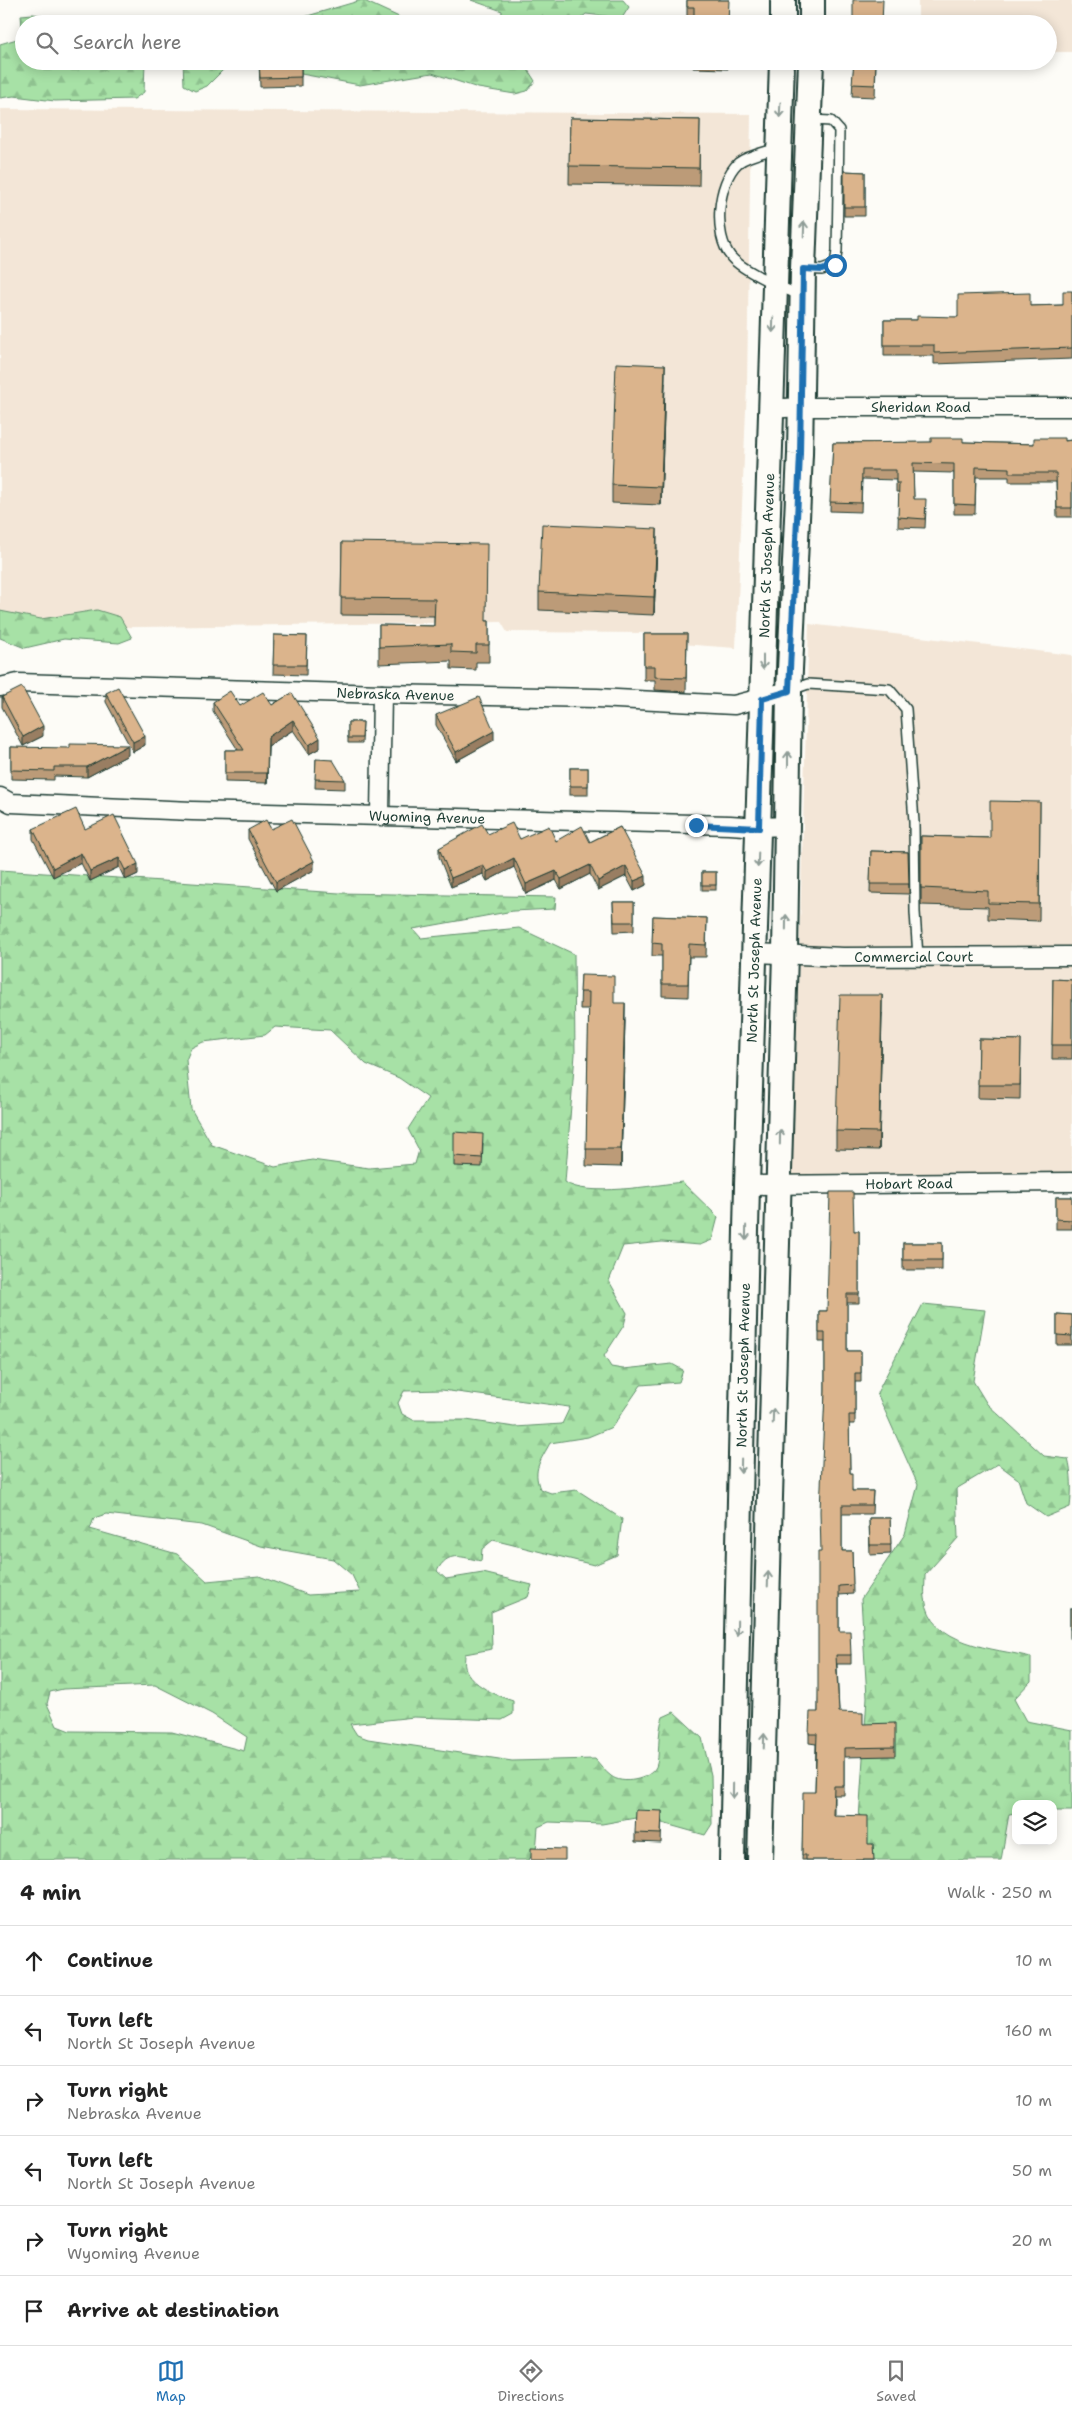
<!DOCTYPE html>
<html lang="en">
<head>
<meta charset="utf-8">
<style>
	body { margin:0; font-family:"Shantell Sans",sans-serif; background:#f6f6f6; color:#222 }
	.controls { position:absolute; right:15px; bottom:15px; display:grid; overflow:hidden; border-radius:10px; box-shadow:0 2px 12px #0003 }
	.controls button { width:45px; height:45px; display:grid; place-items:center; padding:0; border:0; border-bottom:1px solid #e0e0e0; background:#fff; color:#222; font:25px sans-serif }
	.stop { position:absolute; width:15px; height:15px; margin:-11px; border:4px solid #1f6fb2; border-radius:50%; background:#fff }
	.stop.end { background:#1f6fb2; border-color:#fff; box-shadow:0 1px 5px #0008 }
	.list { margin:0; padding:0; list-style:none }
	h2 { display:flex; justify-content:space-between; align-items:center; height:65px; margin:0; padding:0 20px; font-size:21px }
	h2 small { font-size:16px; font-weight:400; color:#767676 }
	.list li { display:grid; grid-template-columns:32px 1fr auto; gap:15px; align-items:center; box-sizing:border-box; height:70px; padding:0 20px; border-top:1px solid #e0e0e0 }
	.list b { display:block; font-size:19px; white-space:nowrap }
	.list p { margin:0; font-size:16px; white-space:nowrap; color:#767676 }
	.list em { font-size:16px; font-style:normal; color:#767676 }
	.icon { flex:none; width:28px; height:28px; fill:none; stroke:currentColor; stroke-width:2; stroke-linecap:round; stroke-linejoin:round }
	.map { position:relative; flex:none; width:1072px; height:1860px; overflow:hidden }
	.search { position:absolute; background:#fff; box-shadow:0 2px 12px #0003; left:15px; right:15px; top:15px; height:55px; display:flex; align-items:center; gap:12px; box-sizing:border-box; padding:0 18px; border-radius:28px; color:#767676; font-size:19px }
	.sheet { height:485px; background:#fff }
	nav { display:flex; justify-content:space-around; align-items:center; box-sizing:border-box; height:70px; border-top:1px solid #e0e0e0; background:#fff; font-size:14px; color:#767676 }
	nav a { display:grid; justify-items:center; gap:2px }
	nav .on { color:#1f6fb2 }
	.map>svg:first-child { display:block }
	.built { fill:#f3e6d7 }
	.forest { fill:url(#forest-firs); stroke:#638f6d; fill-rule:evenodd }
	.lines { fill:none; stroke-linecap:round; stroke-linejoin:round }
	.lane-casing { stroke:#1f3d34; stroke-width:12 }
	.street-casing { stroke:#1f3d34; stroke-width:21 }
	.secondary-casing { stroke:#1f3d34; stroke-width:28 }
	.lane { stroke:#fdfcf7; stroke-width:9 }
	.street { stroke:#fdfcf7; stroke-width:18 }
	.secondary { stroke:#fdfcf7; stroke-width:24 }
	.wall { fill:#bc9b78; stroke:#1f3d34 }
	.shaded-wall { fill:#997e62; stroke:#1f3d34 }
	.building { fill:#dbb48c; stroke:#1f3d34 }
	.oneway { stroke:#8e9c96 }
	.route { stroke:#1f6fb2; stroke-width:6 }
	.labels { text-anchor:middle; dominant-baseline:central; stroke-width:4.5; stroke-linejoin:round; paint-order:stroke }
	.street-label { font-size:14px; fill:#1f3d34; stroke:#fdfcf7 }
</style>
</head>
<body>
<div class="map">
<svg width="1072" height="1860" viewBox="0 0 1072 1860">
	<defs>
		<pattern id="forest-firs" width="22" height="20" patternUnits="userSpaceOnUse" patternTransform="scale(1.25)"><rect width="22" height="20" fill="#a7e1a6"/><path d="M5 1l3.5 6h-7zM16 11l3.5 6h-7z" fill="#8fc290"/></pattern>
	</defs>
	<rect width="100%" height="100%" fill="#fdfcf7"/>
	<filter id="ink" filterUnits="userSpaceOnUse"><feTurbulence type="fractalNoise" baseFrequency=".02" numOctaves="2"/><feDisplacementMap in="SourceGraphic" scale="10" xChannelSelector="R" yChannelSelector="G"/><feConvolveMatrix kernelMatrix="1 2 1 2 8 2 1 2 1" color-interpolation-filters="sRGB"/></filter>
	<g filter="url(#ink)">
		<g class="built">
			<polygon points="918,0 1072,0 1072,52 1048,52 1048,24 918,24"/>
			<polygon points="0,109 751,114 747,386 736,648 653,642 651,633 507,632 501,622 0,629"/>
			<polygon points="809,624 1072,655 1072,1182 792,1195"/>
		</g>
		<g class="forest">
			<polygon points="362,0 399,17 405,24 244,24 287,22"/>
			<polygon points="471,0 623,0 629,7 622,18 586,14 574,24 501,24 502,11"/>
			<polygon points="33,14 94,24 24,24 24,61 145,61 144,92 134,99 55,101 14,96 0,98 0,44 17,39 22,28 21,15"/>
			<polygon points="183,61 538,61 528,70 535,81 527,91 515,94 478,88 432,73 360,85 248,64 224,69 207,86 195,91 184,85"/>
			<polygon points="97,610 120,617 132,638 119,643 64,639 25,648 0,638 0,611 41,619"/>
			<path d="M0,870L339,893L556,897L555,909L513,911L413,929L421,938L519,928L574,954L575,1054L565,1182C586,1198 655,1185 682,1182L718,1217L712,1240L700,1245L662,1242L623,1246L609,1281L627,1313L624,1325L604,1356L611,1367L623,1369L672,1364L683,1370L679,1382L641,1385L612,1427L588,1437L550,1443C541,1460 532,1469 540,1489L551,1493L577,1490L622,1519L617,1555L594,1565L493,1540L482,1549L481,1561C461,1557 448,1550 437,1571L446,1579L483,1573L532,1585L528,1597L491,1612L492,1649L465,1654C465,1658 464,1664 465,1667C470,1685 498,1696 513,1701V1714L502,1720L414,1717L350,1724L357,1735L368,1739L512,1761L595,1759C600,1764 605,1772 611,1776C622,1785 649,1780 656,1767C660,1758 657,1732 663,1717L674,1712L702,1738L711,1775L712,1824L705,1835L641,1817L602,1824L549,1822L538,1827L536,1852L528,1860H0ZM275,1027L330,1030L366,1064L399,1078L428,1098L408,1129L419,1150L415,1164L369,1168L312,1160L275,1167L212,1145L191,1109L186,1060L191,1048L203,1042L265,1035ZM442,1390L569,1407H570L562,1424L515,1427L466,1420H413L402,1414L398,1403L404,1391ZM106,1514L202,1525L261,1546L333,1559L352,1575L360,1592L308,1595L259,1576L207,1581L177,1554L90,1529L94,1518ZM155,1685L212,1714L247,1737L244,1751L172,1732L70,1731L57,1726L47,1704L50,1692L63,1689Z"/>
			<path d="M923,1304L985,1310L973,1381L987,1404L1044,1456L1068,1459C1072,1473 1072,1492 1070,1507L1046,1517L1026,1503L1018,1479L998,1464L956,1489L958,1538L925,1575C925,1583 924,1591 925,1598C930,1646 994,1648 1031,1657V1681L1014,1699L1026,1721L1072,1730V1811H1053V1804H1016V1813L1009,1814L1001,1860H862L857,1850L867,1697L861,1599L905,1534L918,1485L877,1393Z"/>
		</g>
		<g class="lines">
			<defs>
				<g id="lane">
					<path d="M778,148C766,152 748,155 738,163C717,183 713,235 731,257C743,271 784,289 802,296"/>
					<polyline points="803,269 822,270 835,265 837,251 839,130 831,121 811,120"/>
					<polyline points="791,690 808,684 889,689 906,709 914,822 915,912 918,957"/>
				</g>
				<g id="street">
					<path id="s1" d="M770,409L800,407H1072"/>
					<path id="s2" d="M0,687L18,683L382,694L597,698L734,705L789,691"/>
					<path id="s3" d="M0,797L11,803L192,811L730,825L759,827L788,826"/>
					<polyline points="380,815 382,694"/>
					<path id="s4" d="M755,953L843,957L1072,956"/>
					<path id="s5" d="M747,1185L1072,1182"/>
				</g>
				<g id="secondary">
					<polyline points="783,24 783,0"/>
					<polyline points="812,24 812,0"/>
					<path id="s6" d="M732,1860L747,1185L782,61"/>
					<polyline points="760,1860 785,953 789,691 800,454 803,269 811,61"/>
				</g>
			</defs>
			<use href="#lane" class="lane-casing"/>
			<use href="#street" class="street-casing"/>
			<use href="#secondary" class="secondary-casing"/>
			<use href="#lane" class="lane"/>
			<use href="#street" class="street"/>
			<use href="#secondary" class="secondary"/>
		</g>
		<g class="wall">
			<polygon points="687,0 729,0 694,17 687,17"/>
			<polygon points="259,61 301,61 301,86 260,87"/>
			<polygon points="693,61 728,61 728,69 693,68"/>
			<polygon points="854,61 876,61 875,97 852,96"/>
			<polygon points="570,118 700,120 699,186 569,184"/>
			<polygon points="844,171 865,172 865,216 844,216"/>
			<polygon points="1072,291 1072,359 934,364 934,356 884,356 884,320 917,320 958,317 1030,306 1063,305"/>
			<polygon points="665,383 661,505 612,503 612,485"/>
			<polygon points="1072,440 1072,517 1057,517 1056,482 1009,482 1009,477 976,477 975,514 954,514 954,473 913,472 914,499 926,508 925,528 898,527 899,492 896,492 896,480 862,479 861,512 830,511 833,443 963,442 1034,444"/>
			<polygon points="342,542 486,621 489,621 489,662 476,662 476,670 451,669 451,661 379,664 379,625 434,626 434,616 341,615"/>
			<polygon points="657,547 654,615 539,610 539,592"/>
			<polygon points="644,634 687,634 686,692 655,690 655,680 644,680"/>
			<polygon points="274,635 307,636 306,675 273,674"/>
			<polygon points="106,693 145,745 133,752 106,702"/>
			<polygon points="292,693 320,748 309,754 293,730 268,746 267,783 225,782 225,750 238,750 213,711 213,702 240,706 272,705"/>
			<polygon points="2,697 43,736 23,746 2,707"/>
			<polygon points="436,715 494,740 456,761 436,725"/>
			<polygon points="348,722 363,722 362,743 348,743"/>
			<polygon points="11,747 128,755 87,777 54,776 54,780 11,779"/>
			<polygon points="316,759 345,780 345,789 315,788"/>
			<rect x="570" y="768" width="18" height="27"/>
			<polygon points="1040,802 1039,921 988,919 988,907 921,905 921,836 990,838"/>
			<polygon points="620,827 646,885 634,891 626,876 598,890 590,874 561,889 556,880 526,894 514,867 487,881 483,874 451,887 439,857 439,848 488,834 520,839 590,842"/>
			<polygon points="33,829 85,829 138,874 125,880 119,867 90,881 81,863 53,877 33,839"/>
			<polygon points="271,829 314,870 276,891 248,839 248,830"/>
			<polygon points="871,851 908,852 909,894 870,893"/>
			<rect x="702" y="872" width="14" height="18"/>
			<polygon points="613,902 634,902 634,931 614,932"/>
			<polygon points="653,916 707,918 706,957 689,957 688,997 662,996 662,956 652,956"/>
			<polygon points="581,975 614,1003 625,1020 621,1167 586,1166 589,1009 580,1009"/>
			<polygon points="1053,979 1072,980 1072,1059 1052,1059"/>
			<polygon points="882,1013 879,1150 836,1149 836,1131"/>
			<polygon points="979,1039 1021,1040 1020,1099 978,1098"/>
			<polygon points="483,1143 482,1167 454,1166 454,1156"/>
			<rect x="1056" y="1197" width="16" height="32"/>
			<polygon points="854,1231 859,1231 859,1303 847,1303 847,1351 861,1351 861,1382 855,1382 855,1424 849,1424 850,1473 852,1491 873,1491 872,1514 842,1514 842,1551 852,1551 853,1594 839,1595 839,1631 851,1655 851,1664 837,1664 839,1712 863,1724 895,1747 895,1756 844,1757 844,1795 834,1795 834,1815 868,1844 874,1860 802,1860 803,1815 815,1792 816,1744 809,1743 809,1734 818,1712 825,1391 825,1342 819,1342 819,1311 827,1311"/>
			<rect x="903" y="1243" width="39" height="27"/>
			<polygon points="1057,1314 1072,1315 1072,1345 1057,1345"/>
			<polygon points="869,1518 890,1518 891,1554 870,1555"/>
			<rect x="1070" y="1608" width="2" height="30"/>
			<polygon points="662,1811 661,1843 635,1842 635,1833"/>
		</g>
		<g class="shaded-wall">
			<polygon points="665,365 665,383 661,505 661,487"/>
			<polygon points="657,529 657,547 654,615 654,597"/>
			<polygon points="293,720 293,730 268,746 267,783 268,737"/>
			<polygon points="43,726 43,736 23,746 23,737"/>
			<polygon points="494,731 494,740 456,761 456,752"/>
			<polygon points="145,736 145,745 133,752 133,742"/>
			<polygon points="320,738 320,748 309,754 309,745"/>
			<polygon points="128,745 128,755 87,777 87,767"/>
			<polygon points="81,853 81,863 53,877 53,868"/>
			<polygon points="119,858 119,867 90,881 90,871"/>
			<polygon points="514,858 514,867 487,881 487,872"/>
			<polygon points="314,861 314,870 276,891 276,882"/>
			<polygon points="138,864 138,874 125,880 125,870"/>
			<polygon points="483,865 483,874 451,887 451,878"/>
			<polygon points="590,865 590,874 561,889 561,879"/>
			<polygon points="626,866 626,876 598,890 598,881"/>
			<polygon points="556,871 556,880 526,894 526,884"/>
			<polygon points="646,876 646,885 634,891 634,881"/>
			<polygon points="882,995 882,1013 879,1150 879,1132"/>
			<polygon points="625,1003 625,1020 621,1167 621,1149"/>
		</g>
		<g class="building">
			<polygon points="687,0 729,0 728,24 694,24 694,7 687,7"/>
			<polygon points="853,0 883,0 882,24 853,24"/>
			<polygon points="259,61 301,61 301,77 260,78"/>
			<polygon points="854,61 876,61 875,85 852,84"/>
			<polygon points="570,118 700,120 699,168 569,166"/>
			<polygon points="844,171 865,172 865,207 844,207"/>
			<polygon points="1063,291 1072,291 1072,348 934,353 934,345 884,345 884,320 917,320 917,316 958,317 958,295 1030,293 1030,306 1063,305"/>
			<polygon points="616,363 665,365 661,487 612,485"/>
			<polygon points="931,438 963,438 963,442 1034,444 1034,438 1065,438 1065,441 1072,440 1072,508 1057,508 1056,473 1009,473 1009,468 976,467 975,505 954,504 954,464 913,463 914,499 926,499 925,519 898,517 899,483 896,483 896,470 862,470 861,503 830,502 833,443 931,442"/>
			<polygon points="542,524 657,529 654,597 539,592"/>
			<polygon points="342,542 487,544 486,621 489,621 489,645 476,645 476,653 451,652 451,644 379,647 379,625 434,626 435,599 341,598"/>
			<polygon points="644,634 687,634 686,678 655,677 655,666 644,666"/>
			<polygon points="274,635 307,636 306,665 273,665"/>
			<polygon points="22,687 43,726 23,737 2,697"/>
			<polygon points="118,687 145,736 133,742 106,693"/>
			<polygon points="230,691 240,706 263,692 272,705 292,693 320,738 309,745 293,720 268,737 267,773 225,773 225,750 244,750 213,702"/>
			<polygon points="479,697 494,731 456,752 436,715"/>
			<polygon points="348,722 363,722 362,738 348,738"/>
			<polygon points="70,744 128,745 87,767 54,767 54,771 11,770 11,747 70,748"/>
			<polygon points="316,759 333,760 345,780 315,779"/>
			<rect x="570" y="768" width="18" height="18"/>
			<polygon points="990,801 1040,802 1039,904 988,903 988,891 921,888 921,836 990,838"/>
			<polygon points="76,809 85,829 114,815 138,864 125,870 119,858 90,871 81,853 53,868 33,829"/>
			<polygon points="292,819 314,861 276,882 248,830 266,820 271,829"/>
			<polygon points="512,823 520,839 549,826 556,841 582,826 590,842 620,827 646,876 634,881 626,866 598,881 590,865 561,879 556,871 526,884 514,858 487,872 483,865 451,878 439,848 482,824 488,834"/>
			<polygon points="871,851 908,852 909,884 870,884"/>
			<rect x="702" y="872" width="14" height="13"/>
			<polygon points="613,902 634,902 634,922 614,922"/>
			<polygon points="653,916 707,918 706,945 689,944 688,984 662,984 662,944 652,943"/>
			<polygon points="581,975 614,976 614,1003 625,1003 621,1149 586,1149 589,992 580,992"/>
			<polygon points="1053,979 1072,980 1072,1045 1052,1045"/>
			<polygon points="840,995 882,995 879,1132 836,1131"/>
			<polygon points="979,1039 1021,1040 1020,1085 978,1085"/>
			<polygon points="454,1132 483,1134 482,1158 454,1156"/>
			<polygon points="830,1192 853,1192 854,1231 859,1231 859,1294 847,1294 847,1351 861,1351 861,1373 855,1373 855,1415 849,1415 850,1473 852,1473 852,1491 873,1491 872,1505 842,1505 842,1551 852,1551 853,1585 839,1586 839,1631 850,1631 851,1655 836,1655 839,1712 863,1713 863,1724 895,1723 895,1747 844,1748 844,1786 834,1786 833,1815 868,1816 868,1844 873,1844 874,1860 806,1860 806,1855 802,1855 803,1792 815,1792 817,1734 809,1734 810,1712 818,1712 818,1552 821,1552 820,1511 825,1391 825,1333 819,1333 819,1311 827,1311"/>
			<polygon points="1056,1197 1072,1197 1072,1220 1056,1219"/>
			<rect x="903" y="1243" width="39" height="17"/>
			<polygon points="1057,1314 1072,1315 1072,1336 1057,1335"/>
			<polygon points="869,1518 890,1518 891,1545 870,1545"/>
			<rect x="1070" y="1608" width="2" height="21"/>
			<polygon points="636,1810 662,1811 661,1834 635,1833"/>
			<polygon points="531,1848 565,1849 565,1860 531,1860"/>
		</g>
		<defs><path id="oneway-shaft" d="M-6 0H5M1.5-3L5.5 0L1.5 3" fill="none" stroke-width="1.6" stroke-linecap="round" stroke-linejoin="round" transform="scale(1.25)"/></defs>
		<g class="oneway">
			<use href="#oneway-shaft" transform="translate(780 110) rotate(93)"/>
			<use href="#oneway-shaft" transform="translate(804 229) rotate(-88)"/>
			<use href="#oneway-shaft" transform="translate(773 325) rotate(92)"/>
			<use href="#oneway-shaft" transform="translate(763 662) rotate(90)"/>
			<use href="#oneway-shaft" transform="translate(788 759) rotate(-90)"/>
			<use href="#oneway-shaft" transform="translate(758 860) rotate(92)"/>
			<use href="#oneway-shaft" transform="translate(786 922) rotate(-89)"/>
			<use href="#oneway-shaft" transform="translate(780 1137) rotate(-89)"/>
			<use href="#oneway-shaft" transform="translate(746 1233) rotate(91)"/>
			<use href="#oneway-shaft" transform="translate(773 1416) rotate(-88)"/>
			<use href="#oneway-shaft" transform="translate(741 1466) rotate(91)"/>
			<use href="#oneway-shaft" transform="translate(768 1579) rotate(-88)"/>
			<use href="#oneway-shaft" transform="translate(737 1628) rotate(91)"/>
			<use href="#oneway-shaft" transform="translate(764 1741) rotate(-88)"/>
			<use href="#oneway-shaft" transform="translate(733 1791) rotate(91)"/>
		</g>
	</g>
	<g class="lines" filter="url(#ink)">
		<polyline class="route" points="696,825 759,828 762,699 789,691 800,454 803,269 822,270 835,265"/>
	</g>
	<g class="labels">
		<g class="street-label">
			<text stroke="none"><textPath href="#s1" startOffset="151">Sheridan Road</textPath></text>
			<text stroke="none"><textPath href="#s6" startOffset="1305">North St Joseph Avenue</textPath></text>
			<text stroke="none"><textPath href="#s2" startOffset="396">Nebraska Avenue</textPath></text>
			<text stroke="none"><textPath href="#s3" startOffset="429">Wyoming Avenue</textPath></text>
			<text stroke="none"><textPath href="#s4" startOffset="159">Commercial Court</textPath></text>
			<text stroke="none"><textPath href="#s6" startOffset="900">North St Joseph Avenue</textPath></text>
			<text stroke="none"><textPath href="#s5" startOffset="162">Hobart Road</textPath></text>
			<text stroke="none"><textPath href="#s6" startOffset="495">North St Joseph Avenue</textPath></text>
		</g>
	</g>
</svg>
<div class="controls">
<button><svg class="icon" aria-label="layers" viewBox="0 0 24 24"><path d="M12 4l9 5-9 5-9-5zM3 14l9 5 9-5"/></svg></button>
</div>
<div class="stop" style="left:835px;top:265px"></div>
<div class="stop end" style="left:696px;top:825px"></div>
<div class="search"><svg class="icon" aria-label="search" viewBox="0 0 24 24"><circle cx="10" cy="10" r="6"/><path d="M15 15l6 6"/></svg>Search here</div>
</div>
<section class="sheet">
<h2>4 min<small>Walk · 250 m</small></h2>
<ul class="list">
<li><svg class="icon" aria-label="ahead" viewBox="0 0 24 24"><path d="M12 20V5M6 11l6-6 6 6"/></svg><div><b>Continue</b></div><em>10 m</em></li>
<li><svg class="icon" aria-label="left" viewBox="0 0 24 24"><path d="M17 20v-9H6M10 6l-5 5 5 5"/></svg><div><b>Turn left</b><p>North St Joseph Avenue</p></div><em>160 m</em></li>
<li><svg class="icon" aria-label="right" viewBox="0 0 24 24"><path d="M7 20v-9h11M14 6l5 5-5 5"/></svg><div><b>Turn right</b><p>Nebraska Avenue</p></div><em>10 m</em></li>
<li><svg class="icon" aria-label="left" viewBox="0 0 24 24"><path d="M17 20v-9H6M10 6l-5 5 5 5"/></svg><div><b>Turn left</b><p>North St Joseph Avenue</p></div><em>50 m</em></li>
<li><svg class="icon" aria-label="right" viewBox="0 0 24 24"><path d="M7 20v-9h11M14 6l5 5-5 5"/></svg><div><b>Turn right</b><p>Wyoming Avenue</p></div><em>20 m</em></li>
<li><svg class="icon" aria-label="arrive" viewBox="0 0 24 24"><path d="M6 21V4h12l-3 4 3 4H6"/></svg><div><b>Arrive at destination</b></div></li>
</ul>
</section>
<nav>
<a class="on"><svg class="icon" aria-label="map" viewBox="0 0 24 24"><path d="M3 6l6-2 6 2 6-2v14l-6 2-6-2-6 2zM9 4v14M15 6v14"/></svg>Map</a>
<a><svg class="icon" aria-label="directions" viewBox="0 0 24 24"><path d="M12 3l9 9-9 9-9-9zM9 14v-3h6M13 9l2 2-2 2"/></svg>Directions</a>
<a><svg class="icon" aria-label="saved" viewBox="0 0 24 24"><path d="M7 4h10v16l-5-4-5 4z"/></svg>Saved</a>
</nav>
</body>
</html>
